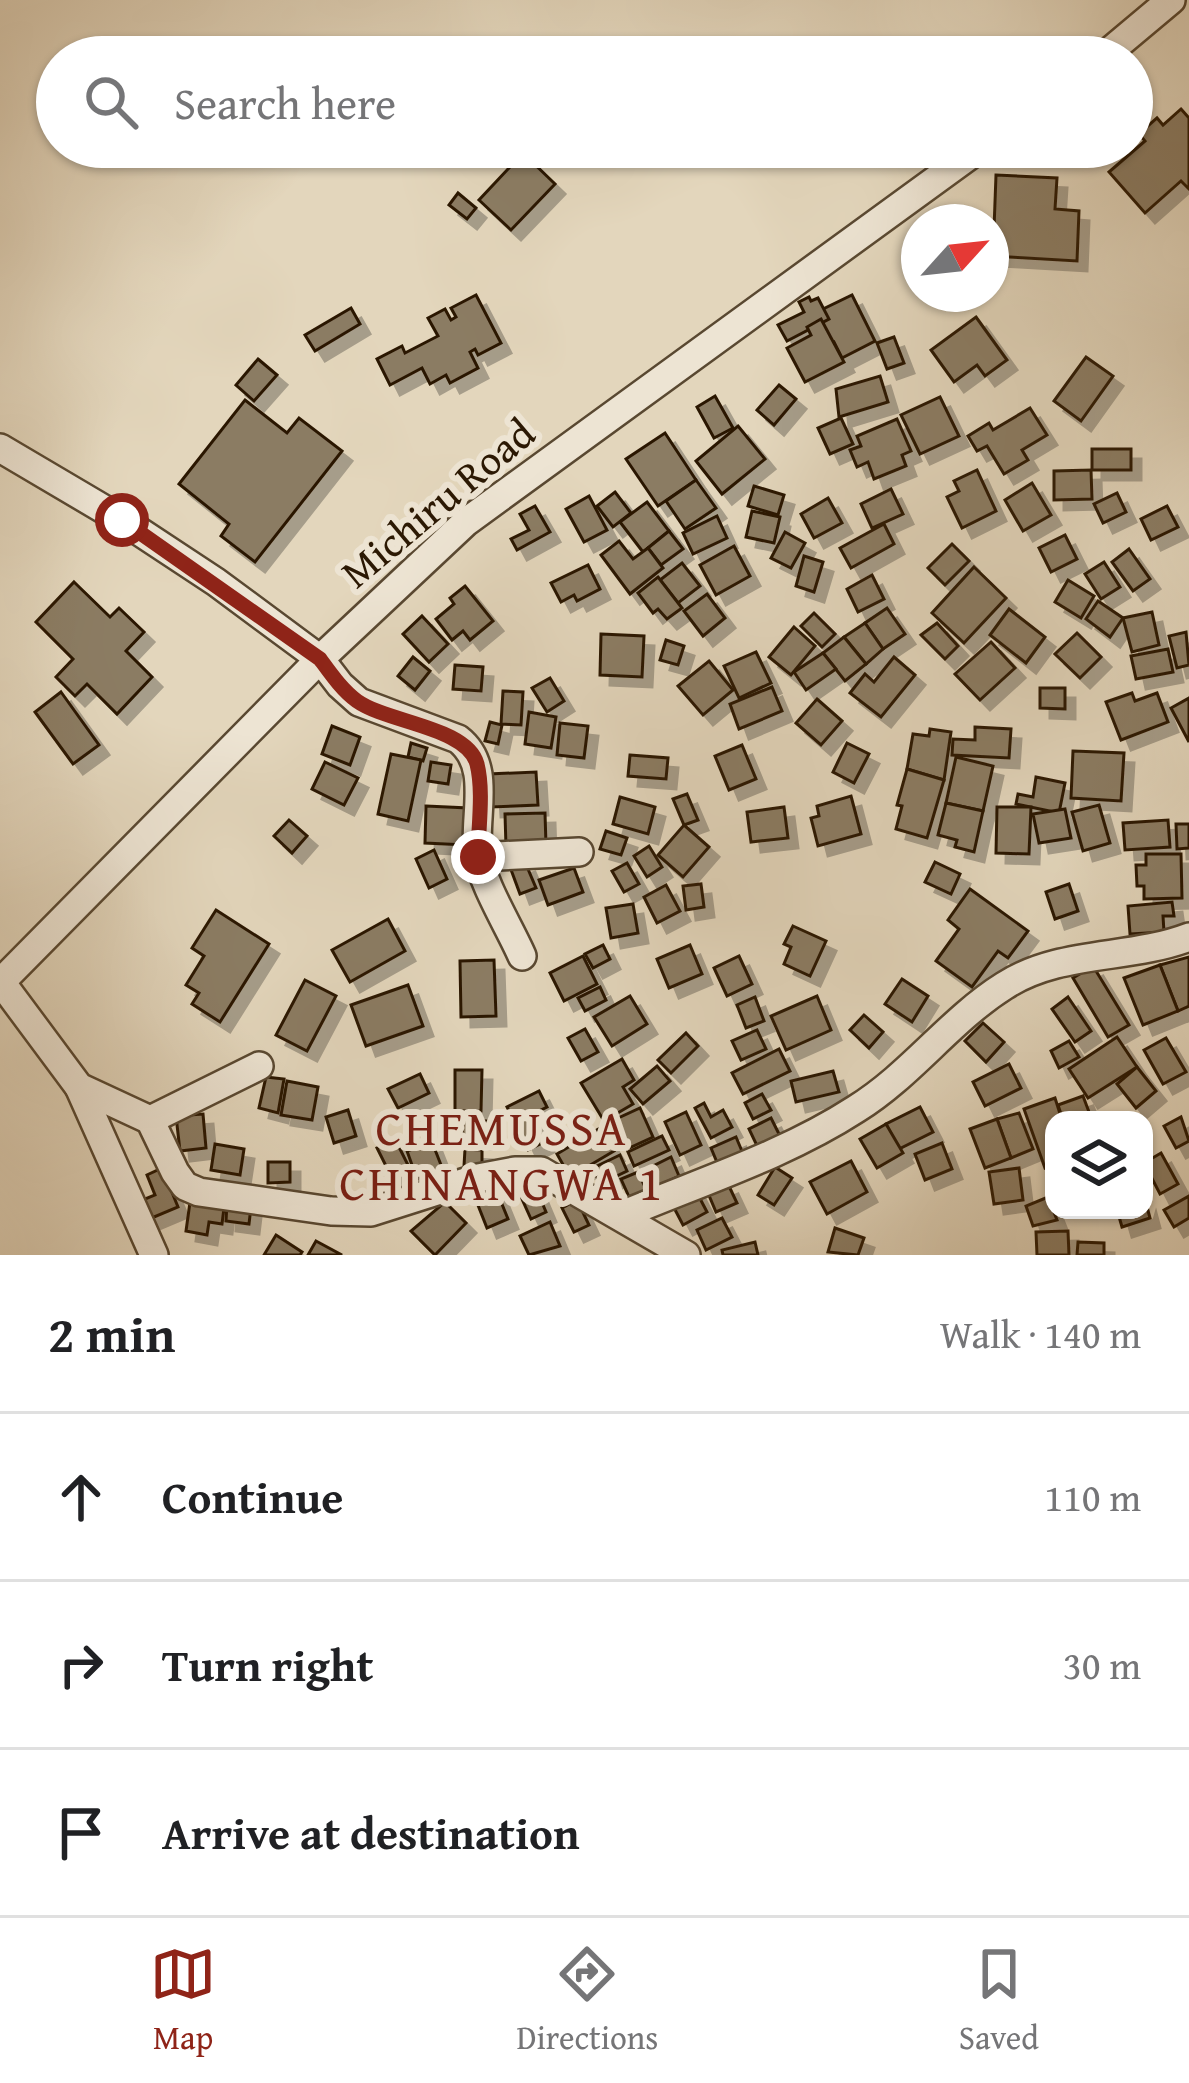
<!DOCTYPE html>
<html lang="en">
<head>
<meta charset="utf-8">
<style>
	body { margin:0; font-family:"Gentium Book Plus",serif; background:#f2f2f2; color:#202124 }
	.controls { position:absolute; right:36px; bottom:36px; display:grid; overflow:hidden; border-radius:24px; box-shadow:0 3px 9px #0004 }
	.controls button { width:108px; height:108px; display:grid; place-items:center; padding:0; border:0; border-bottom:3px solid #e0e0e0; background:#fff; color:#202124; font:60px sans-serif }
	.compass { position:absolute; left:901px; top:204px; width:108px; height:108px; border-radius:50%; background:#fff; box-shadow:0 3px 9px #0004; rotate:63deg }
	.stop { position:absolute; width:36px; height:36px; margin:-27px; border:9px solid #8f2418; border-radius:50%; background:#fff }
	.stop.end { background:#8f2418; border-color:#fff; box-shadow:0 3px 12px #0008 }
	.list { margin:0; padding:0; list-style:none }
	h2 { display:flex; justify-content:space-between; align-items:center; height:156px; margin:0; padding:0 48px; font-size:51px }
	h2 small { font-size:39px; font-weight:400; color:#757577 }
	.list li { display:grid; grid-template-columns:78px 1fr auto; gap:36px; align-items:center; box-sizing:border-box; height:168px; padding:0 48px; border-top:3px solid #e0e0e0 }
	.list b { display:block; font-size:45px; white-space:nowrap }
	.list em { font-size:39px; font-style:normal; color:#757577 }
	.icon { flex:none; width:66px; height:66px; fill:none; stroke:currentColor; stroke-width:2; stroke-linecap:round; stroke-linejoin:round }
	.map { position:relative; flex:none; width:1189px; height:1255px; overflow:hidden }
	.search { position:absolute; background:#fff; box-shadow:0 3px 9px #0004; left:36px; right:36px; top:36px; height:132px; display:flex; align-items:center; gap:30px; box-sizing:border-box; padding:0 42px; border-radius:66px; color:#757577; font-size:45px }
	.sheet { height:660px; background:#fff }
	nav { display:flex; justify-content:space-around; align-items:center; box-sizing:border-box; height:168px; border-top:3px solid #e0e0e0; background:#fff; font-size:33px; color:#757577 }
	nav a { display:grid; justify-items:center; gap:6px }
	nav .on { color:#8f2418 }
	.map>svg:first-child { display:block }
	.building { fill:#8b7b63; stroke:#2b1803; stroke-width:3; filter:url(#shadow) }
	.lines { fill:none; stroke-linecap:round; stroke-linejoin:round }
	.minor-casing { stroke:#594831; stroke-width:32 }
	.minor { stroke:#ede4d3; stroke-width:27 }
	.route { stroke:#8f2418; stroke-width:15 }
	.labels { text-anchor:middle; dominant-baseline:central; stroke-width:12; stroke-linejoin:round; paint-order:stroke }
	.street-label { font-size:42px; fill:#2b1803; stroke:#ede4d3 }
	.quarter-label { font-size:48px; letter-spacing:3px; fill:#7a1f14; stroke:#ede4d3 }
</style>
</head>
<body>
<div class="map">
<svg width="1189" height="1255" viewBox="0 0 1189 1255">
	<defs>
		<filter id="shadow"><feDropShadow dx="10" dy="10" stdDeviation="0" flood-color="#0004"/></filter>
	</defs>
	<rect width="100%" height="100%" fill="#e3d6bc"/>
	<filter id="stains"><feTurbulence type="fractalNoise" baseFrequency=".00167" numOctaves="4"/><feColorMatrix values="0 0 0 0 .2 0 0 0 0 .09 0 0 0 0 .02 0 0 0 .5 -.17"/></filter>
	<radialGradient id="worn" r=".72"><stop offset=".6" stop-color="#630" stop-opacity="0"/><stop offset="1" stop-color="#630" stop-opacity=".3"/></radialGradient>
	<g class="building">
		<polygon points="1181,109 1189,118 1189,189 1181,181 1145,213 1109,172 1145,141 1139,134 1157,118 1163,125"/>
		<polygon points="523,153 555,184 511,230 479,200"/>
		<polygon points="996,175 1057,178 1055,209 1079,211 1077,261 993,256"/>
		<polygon points="458,193 476,208 467,219 449,205"/>
		<polygon points="476,295 501,343 478,355 475,349 470,352 478,368 450,383 446,375 430,384 422,368 390,385 377,359 402,346 405,353 438,336 428,318 445,309 451,320 456,317 451,308"/>
		<polygon points="852,295 875,341 842,358 834,342 830,344 817,312"/>
		<polygon points="809,297 811,301 818,298 829,319 787,341 778,325 804,312 799,302"/>
		<polygon points="351,308 360,324 315,351 305,335"/>
		<polygon points="976,317 1007,360 985,376 977,365 954,382 931,350"/>
		<polygon points="821,319 844,362 805,382 787,348 811,335 807,327"/>
		<polygon points="894,337 904,363 887,369 877,343"/>
		<polygon points="1086,357 1113,376 1081,421 1054,401"/>
		<polygon points="258,359 277,375 254,401 236,385"/>
		<polygon points="880,376 888,402 839,417 836,389"/>
		<polygon points="779,385 796,399 774,425 757,410"/>
		<polygon points="715,396 733,428 714,438 697,407"/>
		<polygon points="940,397 959,436 920,454 901,415"/>
		<polygon points="245,400 287,433 299,418 342,451 255,562 221,536 229,524 179,484"/>
		<polygon points="1030,408 1047,435 1022,450 1028,460 1004,474 987,446 977,451 968,436 989,423 993,430"/>
		<polygon points="841,418 853,444 830,454 818,428"/>
		<polygon points="897,419 911,451 902,455 906,466 874,479 868,462 857,467 850,450 861,446 857,436"/>
		<polygon points="738,426 765,459 722,494 696,461"/>
		<polygon points="665,433 696,480 658,506 626,459"/>
		<rect x="1092" y="449" width="39" height="21"/>
		<polygon points="977,470 996,511 962,528 947,497 959,491 954,481"/>
		<polygon points="1091,470 1092,499 1054,500 1054,471"/>
		<polygon points="696,480 716,508 685,529 666,501"/>
		<polygon points="1032,483 1051,515 1023,531 1005,500"/>
		<polygon points="754,486 784,495 778,515 748,506"/>
		<polygon points="891,489 903,514 872,528 861,504"/>
		<polygon points="615,492 631,513 613,527 597,506"/>
		<polygon points="1117,493 1126,512 1103,523 1094,504"/>
		<polygon points="589,496 607,530 584,542 566,509"/>
		<polygon points="828,498 842,523 814,538 801,514"/>
		<polygon points="647,502 669,531 643,552 620,522"/>
		<polygon points="535,506 550,532 517,550 511,539 529,530 520,514"/>
		<polygon points="1167,506 1178,527 1151,540 1141,519"/>
		<polygon points="752,511 780,517 774,543 746,537"/>
		<polygon points="717,516 727,538 693,554 683,533"/>
		<polygon points="884,524 894,544 851,568 840,548"/>
		<polygon points="669,531 683,549 661,565 648,548"/>
		<polygon points="785,532 805,543 791,568 771,558"/>
		<polygon points="1065,535 1077,559 1051,572 1039,548"/>
		<polygon points="619,541 633,559 648,548 663,568 630,594 601,555"/>
		<polygon points="952,544 969,561 945,585 928,568"/>
		<polygon points="734,546 750,576 716,595 700,565"/>
		<polygon points="1129,549 1150,579 1133,591 1112,562"/>
		<polygon points="804,556 823,562 814,592 796,586"/>
		<polygon points="1104,562 1120,587 1101,599 1085,574"/>
		<polygon points="682,563 700,586 678,603 660,580"/>
		<polygon points="588,565 600,589 577,601 574,595 561,602 551,583"/>
		<polygon points="974,567 1006,598 964,643 932,613"/>
		<polygon points="872,575 884,599 858,612 847,589"/>
		<polygon points="658,577 682,608 667,619 658,609 653,613 638,593"/>
		<polygon points="1068,580 1094,596 1081,618 1055,602"/>
		<polygon points="74,582 110,617 119,608 144,632 126,651 152,677 117,714 87,684 75,696 56,677 73,659 36,622"/>
		<polygon points="465,586 493,621 470,640 463,631 452,640 436,619 454,604 450,598"/>
		<polygon points="707,594 725,618 703,636 684,611"/>
		<polygon points="1098,601 1123,618 1110,637 1086,619"/>
		<polygon points="887,608 905,634 883,649 865,623"/>
		<polygon points="1009,609 1045,637 1026,663 990,635"/>
		<polygon points="1152,612 1159,645 1132,652 1123,618"/>
		<polygon points="814,613 835,634 822,647 801,626"/>
		<polygon points="422,616 448,644 429,662 403,634"/>
		<polygon points="865,623 883,649 866,664 844,637"/>
		<polygon points="937,623 958,646 945,659 921,635"/>
		<polygon points="794,627 815,646 791,675 769,657"/>
		<polygon points="1186,632 1189,665 1177,668 1169,636"/>
		<polygon points="1077,633 1101,657 1080,678 1055,654"/>
		<polygon points="601,634 644,636 642,677 600,675"/>
		<polygon points="844,637 866,664 845,681 823,653"/>
		<polygon points="666,640 684,646 678,665 660,660"/>
		<polygon points="991,642 1015,668 980,700 955,674"/>
		<polygon points="1168,649 1173,672 1136,679 1131,656"/>
		<polygon points="756,652 771,683 739,698 724,666"/>
		<polygon points="823,653 836,669 806,690 794,672"/>
		<polygon points="413,657 430,671 415,690 398,676"/>
		<polygon points="894,657 915,675 881,717 850,693 865,674 874,682"/>
		<polygon points="709,661 733,690 703,715 678,686"/>
		<polygon points="455,665 483,667 481,691 453,689"/>
		<polygon points="550,678 564,701 547,712 532,688"/>
		<polygon points="772,687 782,711 739,729 730,704"/>
		<polygon points="1040,688 1065,688 1065,709 1040,708"/>
		<polygon points="503,691 523,692 521,725 501,724"/>
		<polygon points="61,692 99,745 73,764 35,712"/>
		<polygon points="1132,693 1135,701 1157,693 1168,722 1121,740 1106,702"/>
		<polygon points="1189,698 1189,742 1171,708"/>
		<polygon points="817,699 842,721 821,745 796,723"/>
		<polygon points="529,712 556,717 551,748 525,744"/>
		<polygon points="490,722 502,725 498,744 485,741"/>
		<polygon points="560,723 588,726 584,758 557,755"/>
		<polygon points="332,726 360,737 350,765 322,754"/>
		<polygon points="975,727 1011,729 1009,758 952,755 953,739 975,740"/>
		<polygon points="930,729 951,732 944,780 907,769 913,734 929,736"/>
		<polygon points="411,743 427,748 423,761 408,757"/>
		<polygon points="847,743 869,754 854,783 833,772"/>
		<polygon points="742,745 756,779 729,790 715,756"/>
		<polygon points="1073,751 1124,753 1121,801 1071,798"/>
		<polygon points="391,754 421,760 408,821 378,814"/>
		<polygon points="630,755 668,758 666,779 628,776"/>
		<polygon points="956,757 993,766 983,811 946,803"/>
		<polygon points="325,762 358,778 344,805 312,789"/>
		<polygon points="431,762 451,765 448,784 428,781"/>
		<polygon points="907,769 944,780 927,838 896,829 902,806 897,805"/>
		<polygon points="536,772 538,805 491,807 489,774"/>
		<polygon points="1036,777 1065,783 1059,813 1016,804 1018,794 1033,797"/>
		<polygon points="687,794 698,820 684,825 673,799"/>
		<polygon points="851,796 861,834 818,846 811,818 819,816 817,806"/>
		<polygon points="620,797 655,807 648,834 613,824"/>
		<polygon points="946,803 983,811 974,852 955,847 957,840 938,835"/>
		<polygon points="1099,805 1110,843 1083,851 1072,812"/>
		<polygon points="426,806 468,808 466,845 425,843"/>
		<polygon points="784,807 788,838 751,842 747,812"/>
		<polygon points="997,807 1031,807 1029,854 996,853"/>
		<polygon points="1065,809 1071,838 1039,843 1033,814"/>
		<polygon points="545,813 546,845 506,847 505,814"/>
		<polygon points="289,820 307,836 292,853 274,836"/>
		<polygon points="1168,820 1170,847 1125,850 1123,823"/>
		<polygon points="1176,824 1189,824 1189,848 1177,849"/>
		<polygon points="684,825 709,847 683,877 658,855"/>
		<polygon points="606,831 627,838 621,855 600,849"/>
		<polygon points="649,846 662,867 647,877 634,856"/>
		<polygon points="434,850 447,879 429,888 416,859"/>
		<polygon points="1146,854 1181,854 1182,898 1144,899 1144,886 1137,886 1136,865 1146,865"/>
		<polygon points="525,862 536,888 520,894 510,867"/>
		<polygon points="935,862 960,874 951,894 925,882"/>
		<polygon points="627,863 639,884 624,892 612,871"/>
		<polygon points="574,868 583,892 548,905 539,880"/>
		<polygon points="701,884 704,907 686,910 683,886"/>
		<polygon points="1069,884 1078,911 1055,919 1046,892"/>
		<polygon points="666,885 680,911 657,923 644,897"/>
		<polygon points="970,889 1028,931 1008,958 998,951 972,987 936,961 959,929 948,920"/>
		<polygon points="1172,902 1174,916 1163,916 1164,932 1130,934 1128,906"/>
		<polygon points="633,904 638,933 611,938 606,908"/>
		<polygon points="216,910 269,944 220,1022 192,1004 199,993 186,985 204,956 192,948"/>
		<polygon points="388,919 405,951 350,982 332,950"/>
		<polygon points="793,926 826,941 810,976 784,964 791,947 784,944"/>
		<polygon points="603,945 610,959 593,968 585,954"/>
		<polygon points="690,945 702,974 669,988 657,959"/>
		<polygon points="583,956 597,984 564,1001 550,973"/>
		<polygon points="739,956 752,984 727,996 714,968"/>
		<polygon points="1189,957 1189,1006 1178,1011 1160,965"/>
		<polygon points="494,960 496,1016 461,1017 460,961"/>
		<polygon points="1160,965 1178,1011 1143,1025 1124,978"/>
		<polygon points="1093,966 1129,1025 1108,1037 1073,978"/>
		<polygon points="902,979 928,996 912,1022 885,1004"/>
		<polygon points="305,980 336,996 307,1051 276,1035"/>
		<polygon points="408,985 423,1026 366,1046 351,1005"/>
		<polygon points="600,987 606,1000 585,1011 578,998"/>
		<polygon points="630,996 647,1024 612,1046 594,1017"/>
		<polygon points="817,996 831,1030 786,1050 771,1016"/>
		<polygon points="755,997 764,1021 746,1028 737,1005"/>
		<polygon points="1068,997 1091,1031 1075,1042 1052,1009"/>
		<polygon points="864,1015 883,1032 869,1048 850,1030"/>
		<polygon points="983,1023 1004,1042 986,1062 965,1041"/>
		<polygon points="585,1029 598,1052 581,1061 568,1038"/>
		<polygon points="757,1030 766,1049 741,1060 732,1041"/>
		<polygon points="686,1033 698,1046 671,1073 658,1060"/>
		<polygon points="1117,1037 1137,1067 1088,1098 1069,1069"/>
		<polygon points="1166,1038 1186,1072 1163,1084 1144,1050"/>
		<polygon points="1069,1041 1079,1057 1059,1068 1051,1051"/>
		<polygon points="779,1049 790,1071 743,1094 732,1073"/>
		<polygon points="622,1059 634,1080 623,1087 633,1104 604,1121 581,1083"/>
		<polygon points="1009,1064 1021,1088 985,1106 973,1082"/>
		<polygon points="657,1066 670,1081 643,1104 630,1089"/>
		<polygon points="1137,1067 1156,1091 1136,1108 1117,1084"/>
		<polygon points="455,1070 482,1070 481,1111 455,1111"/>
		<polygon points="833,1071 839,1092 796,1102 791,1081"/>
		<polygon points="420,1074 429,1093 398,1108 388,1089"/>
		<polygon points="266,1077 284,1079 278,1113 259,1108"/>
		<polygon points="287,1081 318,1087 312,1120 281,1115"/>
		<polygon points="539,1091 547,1107 531,1115 544,1142 528,1150 507,1107"/>
		<polygon points="762,1094 771,1110 753,1119 745,1103"/>
		<polygon points="1083,1096 1092,1120 1063,1120 1058,1105"/>
		<polygon points="1055,1098 1062,1120 1054,1120 1054,1165 1045,1168 1024,1109"/>
		<polygon points="704,1103 711,1117 723,1110 732,1127 711,1138 695,1108"/>
		<polygon points="920,1107 933,1132 899,1149 886,1124"/>
		<polygon points="640,1108 653,1137 627,1149 614,1120"/>
		<polygon points="348,1110 356,1136 334,1143 326,1117"/>
		<polygon points="686,1112 701,1145 680,1155 665,1122"/>
		<polygon points="1019,1113 1033,1149 1011,1158 997,1119"/>
		<polygon points="203,1114 206,1148 180,1151 176,1116"/>
		<polygon points="1181,1117 1189,1141 1176,1148 1164,1126"/>
		<polygon points="771,1118 781,1138 759,1150 749,1129"/>
		<polygon points="997,1119 1011,1158 985,1168 970,1129"/>
		<polygon points="463,1120 486,1121 485,1139 462,1138"/>
		<polygon points="886,1124 903,1153 877,1168 860,1139"/>
		<polygon points="600,1128 614,1151 570,1177 557,1154"/>
		<polygon points="662,1136 669,1150 634,1166 628,1152"/>
		<polygon points="736,1137 744,1156 719,1167 711,1148"/>
		<polygon points="395,1139 408,1165 390,1174 377,1148"/>
		<polygon points="432,1142 443,1170 417,1179 407,1151"/>
		<polygon points="942,1143 952,1169 925,1180 915,1154"/>
		<polygon points="215,1144 244,1149 240,1175 211,1170"/>
		<polygon points="465,1149 482,1150 482,1166 464,1166"/>
		<polygon points="1161,1153 1178,1184 1160,1194 1144,1163"/>
		<polygon points="620,1155 627,1171 600,1184 593,1168"/>
		<polygon points="671,1157 679,1176 647,1191 639,1173"/>
		<polygon points="851,1161 867,1192 827,1214 810,1182"/>
		<polygon points="268,1162 290,1162 290,1182 268,1183"/>
		<polygon points="775,1167 792,1178 774,1205 758,1195"/>
		<polygon points="162,1168 178,1207 147,1220 140,1201 155,1195 147,1175"/>
		<polygon points="1019,1168 1023,1200 994,1204 989,1172"/>
		<polygon points="638,1172 647,1191 630,1199 621,1179"/>
		<polygon points="533,1181 546,1212 531,1219 517,1188"/>
		<polygon points="728,1184 737,1203 716,1212 708,1193"/>
		<polygon points="495,1187 508,1219 487,1228 474,1195"/>
		<polygon points="695,1189 707,1212 683,1225 671,1202"/>
		<polygon points="191,1195 225,1200 222,1224 209,1222 207,1235 186,1231"/>
		<polygon points="1189,1196 1189,1218 1174,1227 1164,1210"/>
		<polygon points="1048,1197 1057,1220 1033,1226 1026,1206"/>
		<polygon points="577,1200 589,1225 574,1232 562,1208"/>
		<polygon points="445,1202 466,1223 435,1255 411,1231"/>
		<polygon points="1146,1203 1150,1218 1122,1227 1118,1213 1144,1210"/>
		<polygon points="227,1204 251,1207 249,1224 226,1221"/>
		<polygon points="722,1218 732,1237 706,1250 697,1230"/>
		<polygon points="550,1222 560,1246 529,1255 520,1236"/>
		<polygon points="835,1228 864,1238 858,1255 828,1252"/>
		<polygon points="1068,1231 1069,1255 1037,1255 1036,1232"/>
		<polygon points="276,1235 302,1252 300,1255 264,1255"/>
		<polygon points="316,1241 342,1255 308,1255"/>
		<polygon points="755,1242 758,1255 723,1255 722,1250"/>
		<polygon points="1078,1242 1104,1243 1104,1255 1077,1255"/>
	</g>
	<g class="lines">
		<defs>
			<g id="minor">
				<polyline points="1103,57 1171,0"/>
				<path d="M0,448L122,520L216,582L320,659L340,685L359,702L458,739C493,766 473,815 478,853C481,882 510,928 522,956"/>
				<polyline points="477,857 579,852"/>
				<polyline points="1,982 79,1087 150,1120 175,1172 185,1186 199,1192 331,1211 371,1212 478,1178 515,1171 541,1171 686,1255"/>
				<polyline points="0,983 320,659 466,522 981,147"/>
				<polyline points="79,1087 154,1255"/>
				<polyline points="150,1120 259,1066"/>
				<path d="M622,1215C700,1182 785,1155 856,1109C911,1075 950,1020 1004,986C1059,950 1129,960 1189,937"/>
			</g>
		</defs>
		<use href="#minor" class="minor-casing"/>
		<use href="#minor" class="minor"/>
	</g>
	<g class="lines">
		<path class="route" d="M122,520L320,659C331,674 342,690 357,701C388,723 467,727 477,764C484,792 478,829 478,857"/>
	</g>
	<g class="labels">
		<g class="street-label">
			<text transform="translate(437 502) rotate(-40)">Michiru Road</text>
		</g>
		<g class="quarter-label">
			<text x="502" y="1127">CHEMUSSA<tspan x="502" dy="55">CHINANGWA 1</tspan></text>
		</g>
	</g>
	<rect width="100%" height="100%" filter="url(#stains)"/>
	<rect width="100%" height="100%" fill="url(#worn)"/>
</svg>
<div class="controls">
<button><svg class="icon" aria-label="layers" viewBox="0 0 24 24"><path d="M12 4l9 5-9 5-9-5zM3 14l9 5 9-5"/></svg></button>
</div>
<svg class="compass" viewBox="-18 -18 36 36"><path d="M0-13l5 13h-10z" fill="#e53935"/><path d="M0 13l5-13h-10z" fill="#757577"/></svg>
<div class="stop" style="left:122px;top:520px"></div>
<div class="stop end" style="left:478px;top:857px"></div>
<div class="search"><svg class="icon" aria-label="search" viewBox="0 0 24 24"><circle cx="10" cy="10" r="6"/><path d="M15 15l6 6"/></svg>Search here</div>
</div>
<section class="sheet">
<h2>2 min<small>Walk · 140 m</small></h2>
<ul class="list">
<li><svg class="icon" aria-label="ahead" viewBox="0 0 24 24"><path d="M12 20V5M6 11l6-6 6 6"/></svg><div><b>Continue</b></div><em>110 m</em></li>
<li><svg class="icon" aria-label="right" viewBox="0 0 24 24"><path d="M7 20v-9h11M14 6l5 5-5 5"/></svg><div><b>Turn right</b></div><em>30 m</em></li>
<li><svg class="icon" aria-label="arrive" viewBox="0 0 24 24"><path d="M6 21V4h12l-3 4 3 4H6"/></svg><div><b>Arrive at destination</b></div></li>
</ul>
</section>
<nav>
<a class="on"><svg class="icon" aria-label="map" viewBox="0 0 24 24"><path d="M3 6l6-2 6 2 6-2v14l-6 2-6-2-6 2zM9 4v14M15 6v14"/></svg>Map</a>
<a><svg class="icon" aria-label="directions" viewBox="0 0 24 24"><path d="M12 3l9 9-9 9-9-9zM9 14v-3h6M13 9l2 2-2 2"/></svg>Directions</a>
<a><svg class="icon" aria-label="saved" viewBox="0 0 24 24"><path d="M7 4h10v16l-5-4-5 4z"/></svg>Saved</a>
</nav>
</body>
</html>
